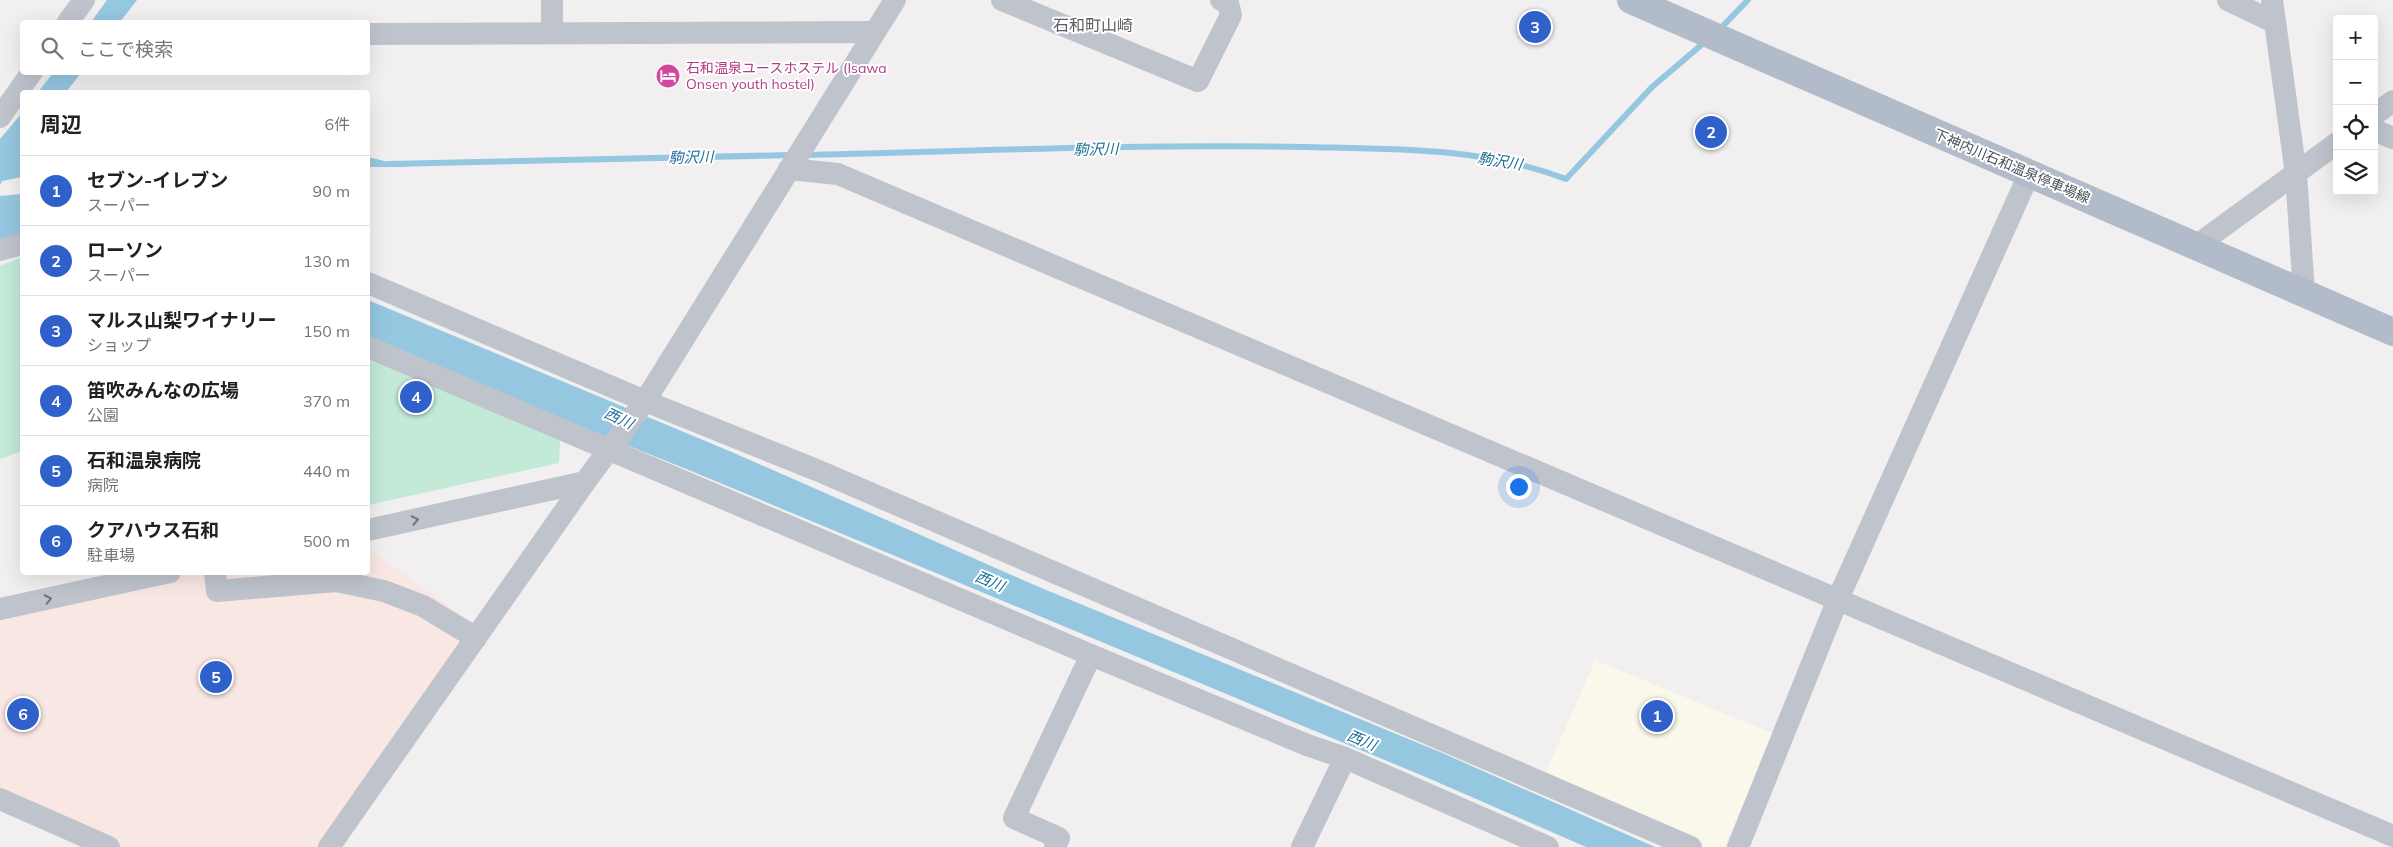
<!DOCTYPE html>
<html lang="ja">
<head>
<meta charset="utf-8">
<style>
	body { margin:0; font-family:Mulish,"Noto Sans JP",sans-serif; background:#f2f2f2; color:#202124 }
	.controls { position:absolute; right:15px; top:15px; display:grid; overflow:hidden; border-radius:5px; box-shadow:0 5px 20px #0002 }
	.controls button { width:45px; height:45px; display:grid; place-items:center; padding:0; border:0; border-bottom:1px solid #e0e0e0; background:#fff; color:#202124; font:25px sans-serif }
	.you { position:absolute; left:1518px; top:486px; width:18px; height:18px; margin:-12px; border:4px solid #fff; border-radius:50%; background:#1a73e8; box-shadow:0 0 0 8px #1a73e833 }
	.badge { display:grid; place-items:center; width:32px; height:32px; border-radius:50%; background:#3060ca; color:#fff; font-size:16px; font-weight:700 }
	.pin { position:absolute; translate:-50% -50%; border:2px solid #fff; box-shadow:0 1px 5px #0006 }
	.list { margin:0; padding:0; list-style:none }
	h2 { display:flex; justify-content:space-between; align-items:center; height:65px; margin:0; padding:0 20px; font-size:21px }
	h2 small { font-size:16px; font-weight:400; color:#757577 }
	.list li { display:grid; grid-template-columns:32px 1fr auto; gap:15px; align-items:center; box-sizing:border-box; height:70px; padding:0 20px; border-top:1px solid #e0e0e0 }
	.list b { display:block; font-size:19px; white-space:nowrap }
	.list p { margin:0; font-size:16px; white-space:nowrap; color:#757577 }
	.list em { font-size:16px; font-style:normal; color:#757577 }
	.icon { flex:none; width:28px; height:28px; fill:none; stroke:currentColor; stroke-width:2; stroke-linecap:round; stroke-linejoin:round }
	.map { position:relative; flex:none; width:2393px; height:847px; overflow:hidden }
	.search { position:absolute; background:#fff; box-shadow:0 5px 20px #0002; left:20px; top:20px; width:350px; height:55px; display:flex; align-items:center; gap:12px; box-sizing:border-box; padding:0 18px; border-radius:5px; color:#757577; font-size:19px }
	.panel { position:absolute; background:#fff; box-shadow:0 5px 20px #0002; left:20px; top:90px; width:350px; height:485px; border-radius:5px }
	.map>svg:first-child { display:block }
	.commercial { fill:#faf7eb }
	.medical { fill:#f8e7e3 }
	.green { fill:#c3e9d7 }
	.water { fill:#96c7e1 }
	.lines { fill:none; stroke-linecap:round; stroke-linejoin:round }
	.stream { stroke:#96c7e1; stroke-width:6 }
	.minor { stroke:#bfc4cc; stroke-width:22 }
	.major { stroke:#b2bbca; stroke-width:28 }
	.oneway { stroke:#6c737c }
	.labels { text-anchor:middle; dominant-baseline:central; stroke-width:4; stroke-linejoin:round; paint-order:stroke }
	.hotel-label { font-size:14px; fill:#b23c85; stroke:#fff; text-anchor:start }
	.street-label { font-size:14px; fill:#49505a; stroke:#fff }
	.water-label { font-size:15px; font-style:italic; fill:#1e6f98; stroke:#fff }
	.quarter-label { font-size:16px; fill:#5c5e63; stroke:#fff }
</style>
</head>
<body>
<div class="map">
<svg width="2393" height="847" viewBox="0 0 2393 847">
	<rect width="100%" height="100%" fill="#f1efef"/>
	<polygon class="commercial" points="1595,660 1774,734 1724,847 1700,847 1543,779"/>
	<polygon class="medical" points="368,549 482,630 329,847 109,847 0,799 0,609 170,573 368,572"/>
	<g class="green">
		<polygon points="22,257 22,451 0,459 0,266"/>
		<polygon points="368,356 560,438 559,463 368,505"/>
	</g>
	<g class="water">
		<polygon points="107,0 137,0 120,22 91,22"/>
		<polygon points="53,73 53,72 81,73 66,92 38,92"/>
		<polygon points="22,113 22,177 2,181 0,185 0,139"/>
		<polygon points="368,157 409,167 368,167"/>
		<polygon points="22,194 22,236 0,240 0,196"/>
		<polygon points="368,300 734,453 1039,587 1440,752 1655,847 1586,847 1428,778 696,473 368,341"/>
	</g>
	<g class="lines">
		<g class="stream">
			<polyline points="1718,31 1748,0"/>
			<path d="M804,155C971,151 1138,144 1304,147C1392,149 1483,147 1566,179L1652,87L1706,41"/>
			<polyline points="389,164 792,155"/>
		</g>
		<g class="minor">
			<polyline points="552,0 552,32"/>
			<polyline points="1002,0 1198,81 1231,15 1228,3 1221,0"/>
			<polyline points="2228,0 2274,22"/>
			<polyline points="2272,0 2296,174 2304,293"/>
			<polyline points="68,22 84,0"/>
			<polyline points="368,34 874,32"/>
			<polyline points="2374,115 2393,101"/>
			<polyline points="0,117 32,72"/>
			<polyline points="2374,130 2393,138"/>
			<polyline points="789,169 838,174 2393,836"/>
			<polyline points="2196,246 2337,143"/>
			<polyline points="0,250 22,244"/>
			<polyline points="368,283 645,401 819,471 1691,847"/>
			<polyline points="368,347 1091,655 1307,745 1345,758 1548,847"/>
			<polyline points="368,530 585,482"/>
			<polyline points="215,572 217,591 336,581 384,591 423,606 476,638"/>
			<polyline points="0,609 170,572"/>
			<polyline points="0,799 109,847"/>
			<polyline points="329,847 585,482 645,401 895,0"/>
			<polyline points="1055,847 1059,838 1014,818 1091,655"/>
			<polyline points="1302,847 1345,758"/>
			<polyline points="1738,847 1838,599 2029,174"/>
		</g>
		<polyline class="major" points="1631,0 2393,332"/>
	</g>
	<defs><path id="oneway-chevron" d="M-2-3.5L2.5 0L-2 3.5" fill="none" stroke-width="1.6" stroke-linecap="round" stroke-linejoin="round" transform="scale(1.25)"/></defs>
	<g class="oneway">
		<use href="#oneway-chevron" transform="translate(415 520) rotate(-12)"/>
		<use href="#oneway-chevron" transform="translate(48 599) rotate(-12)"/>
	</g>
	<defs>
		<symbol id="hotel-disc" viewBox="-11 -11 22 22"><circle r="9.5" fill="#d1479c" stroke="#fff"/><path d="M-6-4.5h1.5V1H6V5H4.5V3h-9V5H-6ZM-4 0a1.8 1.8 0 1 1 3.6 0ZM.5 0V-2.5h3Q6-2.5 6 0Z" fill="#fff"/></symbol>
	</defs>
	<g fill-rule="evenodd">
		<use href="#hotel-disc" x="654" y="62" width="28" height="28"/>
	</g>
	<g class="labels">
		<g class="hotel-label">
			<text x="686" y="68">石和温泉ユースホステル (Isawa<tspan x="686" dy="16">Onsen youth hostel)</tspan></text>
		</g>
		<g class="street-label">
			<text transform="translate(2012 166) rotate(23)">下神内川石和温泉停車場線</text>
		</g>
		<g class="water-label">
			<text transform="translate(1096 149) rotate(-1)">駒沢川</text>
			<text transform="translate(691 157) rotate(-1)">駒沢川</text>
			<text transform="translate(1500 161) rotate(9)">駒沢川</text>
			<text transform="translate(619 418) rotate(25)">西川</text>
			<text transform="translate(990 581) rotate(23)">西川</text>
			<text transform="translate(1362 740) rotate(23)">西川</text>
		</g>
		<g class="quarter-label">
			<text x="1093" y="25">石和町山崎</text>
		</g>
	</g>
</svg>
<div class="controls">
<button>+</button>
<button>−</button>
<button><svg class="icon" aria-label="locate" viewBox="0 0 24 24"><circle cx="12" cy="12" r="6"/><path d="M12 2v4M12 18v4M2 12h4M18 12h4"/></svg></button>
<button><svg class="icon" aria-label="layers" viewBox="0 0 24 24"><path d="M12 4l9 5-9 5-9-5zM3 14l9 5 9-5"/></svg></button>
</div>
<div class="you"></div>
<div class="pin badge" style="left:1657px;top:716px">1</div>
<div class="pin badge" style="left:1711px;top:132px">2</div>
<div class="pin badge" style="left:1535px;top:27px">3</div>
<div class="pin badge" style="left:416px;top:397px">4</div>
<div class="pin badge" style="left:216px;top:677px">5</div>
<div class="pin badge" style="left:23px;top:714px">6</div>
<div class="search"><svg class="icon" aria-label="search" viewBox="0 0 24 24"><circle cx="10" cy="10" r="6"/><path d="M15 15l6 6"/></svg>ここで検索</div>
<section class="panel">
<h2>周辺<small>6件</small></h2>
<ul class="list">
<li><span class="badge">1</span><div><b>セブン-イレブン</b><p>スーパー</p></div><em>90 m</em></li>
<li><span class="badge">2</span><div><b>ローソン</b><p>スーパー</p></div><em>130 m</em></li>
<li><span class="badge">3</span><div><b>マルス山梨ワイナリー</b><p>ショップ</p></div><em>150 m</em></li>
<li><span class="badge">4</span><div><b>笛吹みんなの広場</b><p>公園</p></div><em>370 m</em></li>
<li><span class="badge">5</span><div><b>石和温泉病院</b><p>病院</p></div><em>440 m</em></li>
<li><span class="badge">6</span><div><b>クアハウス石和</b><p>駐車場</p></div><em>500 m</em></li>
</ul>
</section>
</div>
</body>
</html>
